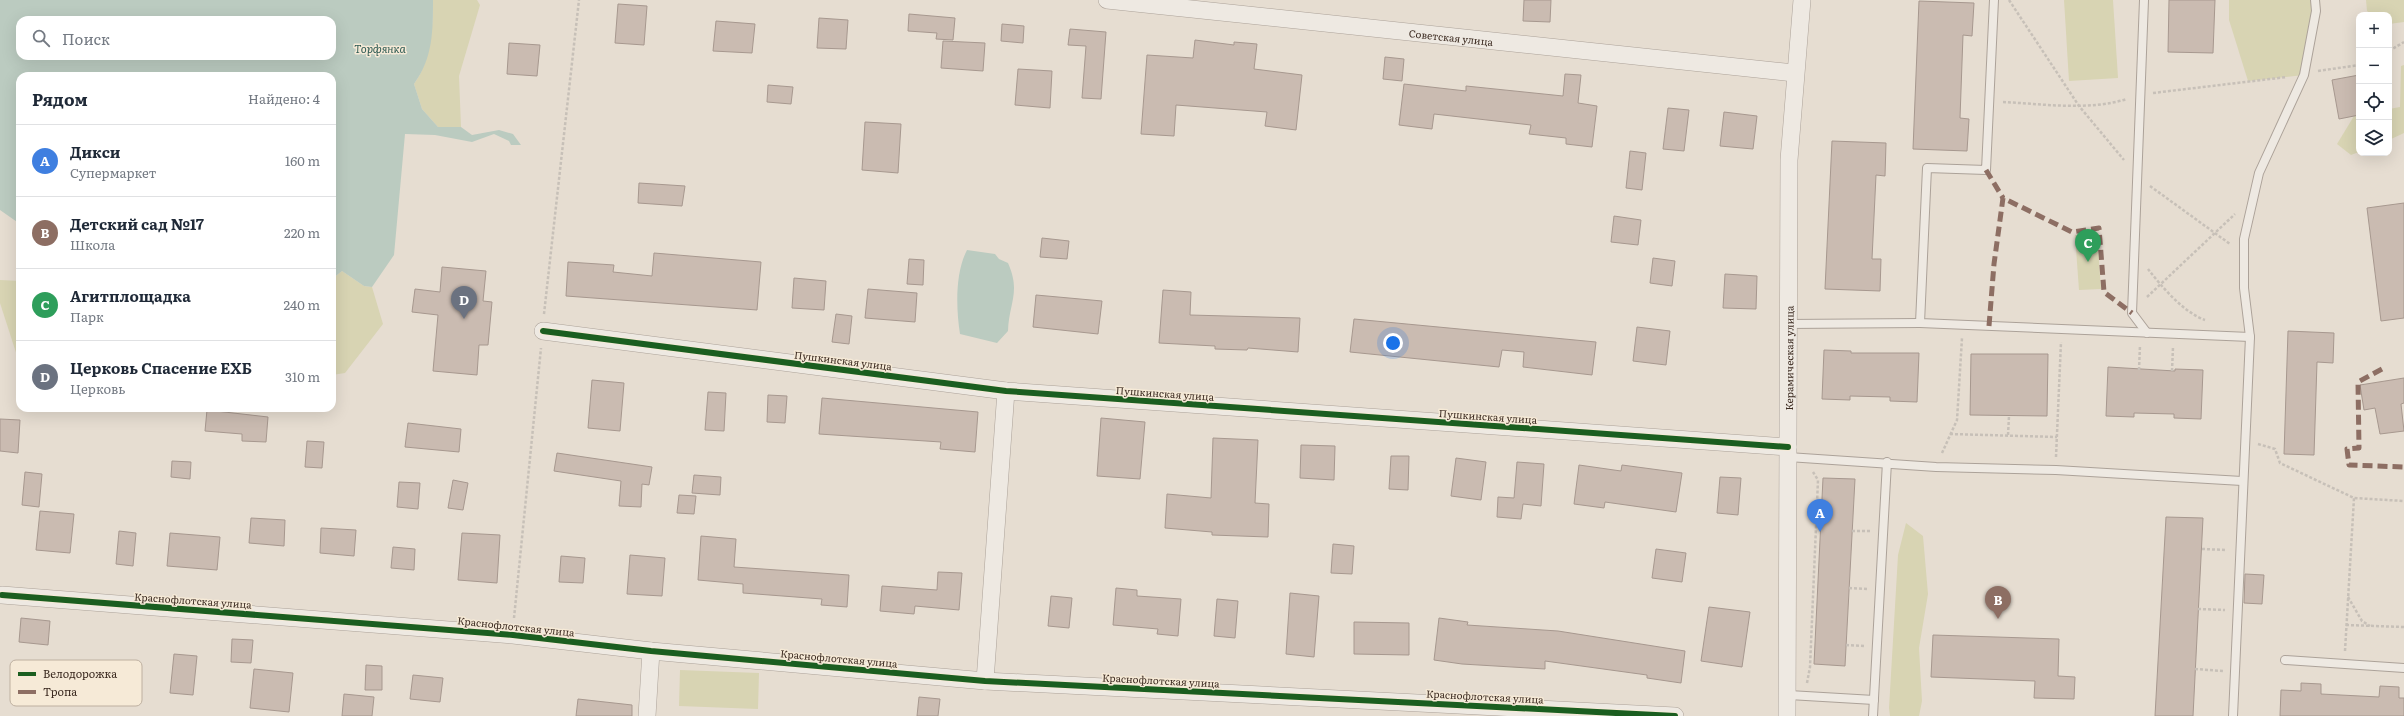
<!DOCTYPE html>
<html lang="ru">
<head>
<meta charset="utf-8">
<style>
	body { margin:0; font-family:Literata,serif; background:#f6f6f7; color:#1f2937 }
	.controls { position:absolute; right:12px; top:12px; display:grid; overflow:hidden; border-radius:8px; box-shadow:0 4px 16px #0002 }
	.controls button { width:36px; height:36px; display:grid; place-items:center; padding:0; border:0; border-bottom:1px solid #e0e1e3; background:#fff; color:#1f2937; font:20px sans-serif }
	.you { position:absolute; left:1393px; top:343px; width:14px; height:14px; margin:-10px; border:3px solid #fff; border-radius:50%; background:#1a73e8; box-shadow:0 0 0 6px #1a73e833 }
	.badge { display:grid; place-items:center; width:26px; height:26px; border-radius:50%; background:#7c3aed; color:#fff; font-size:13px; font-weight:700 }
	.pin { position:absolute; translate:-50% -33px; filter:drop-shadow(0 1px 2px #0008) }
	.pin::after { content:''; position:absolute; top:21px; width:14px; height:12px; background:inherit; clip-path:polygon(0 0,100% 0,50% 100%) }
	.list { margin:0; padding:0; list-style:none }
	h2 { display:flex; justify-content:space-between; align-items:center; height:52px; margin:0; padding:0 16px; font-size:17px }
	h2 small { font-size:13px; font-weight:400; color:#747a83 }
	.list li { display:grid; grid-template-columns:26px 1fr auto; gap:12px; align-items:center; box-sizing:border-box; height:72px; padding:0 16px; border-top:1px solid #e0e1e3 }
	.list b { display:block; font-size:15px; white-space:nowrap }
	.list p { margin:0; font-size:13px; white-space:nowrap; color:#747a83 }
	.list em { font-size:13px; font-style:normal; color:#747a83 }
	.icon { flex:none; width:22px; height:22px; fill:none; stroke:currentColor; stroke-width:2; stroke-linecap:round; stroke-linejoin:round }
	.map { position:relative; flex:none; width:2404px; height:716px; overflow:hidden }
	.search { position:absolute; background:#fff; box-shadow:0 4px 16px #0002; left:16px; top:16px; width:320px; height:44px; display:flex; align-items:center; gap:10px; box-sizing:border-box; padding:0 14px; border-radius:12px; color:#747a83; font-size:15px }
	.panel { position:absolute; background:#fff; box-shadow:0 4px 16px #0002; left:16px; top:72px; width:320px; height:340px; border-radius:12px }
	.map>svg:first-child { display:block }
	.green { fill:#d8d4b3 }
	.water { fill:#bbcbc0; fill-rule:evenodd }
	.building { fill:#cabbb1; stroke:#a7988f }
	.lines { fill:none; stroke-linecap:round; stroke-linejoin:round }
	.service-casing { stroke:#aca299; stroke-width:10 }
	.minor-casing { stroke:#aca299; stroke-width:18 }
	.path { stroke:#c7c0b8; stroke-width:2.5; stroke-dasharray:3 2; stroke-linecap:butt }
	.service { stroke:#eee9e2; stroke-width:8 }
	.minor { stroke:#eee9e2; stroke-width:17 }
	.quiet { stroke:#8d6e63; stroke-width:5; stroke-dasharray:10 5; stroke-linecap:butt }
	.cycleway-casing { stroke:#f6ead7; stroke-width:8 }
	.cycleway { stroke:#1b5e20; stroke-width:6 }
	.labels { text-anchor:middle; dominant-baseline:central; stroke-width:3; stroke-linejoin:round; paint-order:stroke }
	.street-label { font-size:10px; fill:#3b2a20; stroke:#f6ead7 }
	.water-label { font-size:11px; font-style:italic; fill:#2f5b53; stroke:#f6ead7 }
	.key { fill:#f6ead7; stroke:#beb0a0; stroke-width:1 }
	.key-label { font-size:11px; fill:#3b2a20 }
</style>
</head>
<body>
<div class="map">
<svg width="2404" height="716" viewBox="0 0 2404 716">
	<rect width="100%" height="100%" fill="#e6ddd1"/>
	<g class="green">
		<path d="M433,0H477L480,5L459,76L461,127H438L422,109L414,84C431,61 433,28 433,0Z"/>
		<polygon points="2064,0 2113,0 2118,78 2069,81"/>
		<polygon points="2229,0 2314,0 2304,75 2248,81 2229,20"/>
		<polygon points="2366,0 2404,0 2404,22 2389,24 2389,15 2372,15 2367,11"/>
		<polygon points="2404,65 2404,133 2389,140 2389,109 2400,107 2401,66"/>
		<polygon points="2359,115 2359,152 2351,155 2337,144 2354,116"/>
		<polygon points="2097,234 2101,289 2079,290 2075,235"/>
		<polygon points="342,271 364,286 372,287 383,324 345,373 332,375 332,279"/>
		<polygon points="0,280 20,281 20,365 0,303"/>
		<polygon points="1906,523 1923,536 1928,594 1919,648 1922,701 1919,716 1890,716 1889,708 1898,555"/>
		<polygon points="680,670 759,673 758,709 679,706"/>
	</g>
	<g class="water">
		<path d="M0,0H433C433,31 433,58 414,84L422,109L438,127H461L472,135L499,130L513,134L521,145H511L509,141L494,134L472,142L435,135L405,134L394,255L372,287L364,286L342,271L332,279V76H20V224L0,210ZM20,20H332V56H20Z"/>
		<path d="M967,250L995,254L999,259L1008,263C1021,292 1009,303 1008,331L997,343L960,334C956,308 955,273 967,250Z"/>
	</g>
	<g class="building">
		<polygon points="1524,0 1551,0 1550,22 1523,21"/>
		<polygon points="2169,0 2215,0 2213,53 2168,52"/>
		<polygon points="1919,1 1974,3 1972,36 1963,35 1960,118 1969,119 1967,151 1913,149"/>
		<polygon points="618,4 647,6 644,45 615,43"/>
		<polygon points="909,14 955,18 953,40 936,39 937,33 908,31"/>
		<polygon points="819,18 848,20 846,49 817,48"/>
		<polygon points="716,21 755,24 752,53 713,51"/>
		<polygon points="1002,24 1024,26 1023,43 1001,41"/>
		<polygon points="1070,29 1106,32 1101,99 1082,98 1086,46 1068,45"/>
		<polygon points="1195,40 1234,45 1234,42 1257,44 1254,69 1302,75 1296,130 1265,126 1267,112 1176,105 1174,136 1141,134 1147,55 1193,58"/>
		<polygon points="943,41 985,43 983,71 941,68"/>
		<polygon points="509,43 540,45 537,76 507,74"/>
		<polygon points="1385,57 1404,59 1402,81 1383,79"/>
		<polygon points="1018,69 1052,71 1050,108 1015,105"/>
		<polygon points="1565,74 1581,75 1578,103 1597,106 1592,147 1566,144 1566,138 1529,134 1531,125 1434,114 1432,129 1399,125 1404,84 1466,91 1466,86 1563,96"/>
		<polygon points="2359,75 2359,115 2339,119 2332,80"/>
		<polygon points="768,85 793,87 791,104 767,102"/>
		<polygon points="1668,108 1689,110 1684,151 1663,149"/>
		<polygon points="1724,112 1757,116 1753,149 1720,146"/>
		<polygon points="865,122 901,124 898,173 862,170"/>
		<polygon points="1832,141 1886,143 1885,176 1876,175 1872,259 1881,259 1880,291 1825,289"/>
		<polygon points="1630,151 1646,153 1642,190 1626,188"/>
		<polygon points="639,183 685,186 682,206 638,203"/>
		<polygon points="2404,203 2404,318 2381,321 2367,208"/>
		<polygon points="1614,216 1641,220 1638,245 1611,242"/>
		<polygon points="1042,238 1069,241 1067,259 1040,257"/>
		<polygon points="654,253 761,262 757,310 566,296 568,262 614,265 613,272 652,276"/>
		<polygon points="1653,258 1675,261 1672,286 1650,283"/>
		<polygon points="909,259 924,260 923,285 907,284"/>
		<polygon points="442,267 486,271 483,301 492,302 488,345 479,345 477,375 433,371 438,315 412,312 415,289 440,292"/>
		<polygon points="1725,274 1757,276 1756,309 1723,308"/>
		<polygon points="794,278 826,281 824,310 792,308"/>
		<polygon points="868,289 917,293 915,322 865,318"/>
		<polygon points="1163,290 1191,292 1190,315 1300,318 1298,352 1248,348 1247,350 1215,349 1215,346 1159,343"/>
		<polygon points="1036,295 1102,301 1098,334 1033,327"/>
		<polygon points="836,314 852,316 849,344 832,342"/>
		<polygon points="1354,319 1596,342 1592,375 1523,367 1524,352 1502,350 1499,367 1350,352"/>
		<polygon points="1637,327 1670,331 1666,365 1633,361"/>
		<polygon points="2288,331 2334,333 2333,363 2317,362 2314,455 2284,454"/>
		<polygon points="1824,350 1851,351 1851,353 1919,353 1917,402 1890,401 1890,397 1850,396 1850,400 1822,399"/>
		<polygon points="1971,354 2048,354 2047,416 1970,415"/>
		<polygon points="2108,367 2175,371 2175,369 2203,370 2201,419 2174,418 2174,414 2134,413 2134,417 2106,416"/>
		<polygon points="2404,378 2404,403 2401,404 2404,431 2380,434 2375,408 2364,410 2360,385"/>
		<polygon points="592,380 624,383 620,431 588,428"/>
		<polygon points="708,392 726,393 724,431 705,430"/>
		<polygon points="768,395 787,396 785,423 767,422"/>
		<polygon points="822,398 978,412 975,452 940,449 941,442 819,434"/>
		<polygon points="207,410 268,417 266,442 242,441 242,434 205,431"/>
		<polygon points="1101,418 1145,422 1140,479 1097,476"/>
		<polygon points="0,419 20,420 18,453 0,451"/>
		<polygon points="408,423 461,429 459,452 405,447"/>
		<polygon points="1213,438 1258,440 1255,503 1269,504 1268,537 1212,535 1212,532 1165,528 1167,494 1211,498"/>
		<polygon points="307,441 324,442 322,468 305,467"/>
		<polygon points="1301,445 1335,446 1334,480 1300,478"/>
		<polygon points="557,453 652,467 649,485 642,484 641,507 619,506 621,481 554,471"/>
		<polygon points="1391,456 1409,456 1408,490 1389,489"/>
		<polygon points="1456,458 1486,462 1481,500 1451,496"/>
		<polygon points="172,461 191,462 190,479 171,477"/>
		<polygon points="1517,462 1544,464 1541,506 1523,504 1521,519 1497,517 1498,497 1514,498"/>
		<polygon points="1579,465 1621,471 1622,465 1682,473 1676,512 1605,502 1604,508 1574,504"/>
		<polygon points="25,472 42,474 39,507 22,505"/>
		<polygon points="694,475 721,477 720,495 692,493"/>
		<polygon points="1720,477 1741,478 1738,515 1717,513"/>
		<polygon points="1823,478 1855,479 1845,666 1814,664"/>
		<polygon points="453,480 468,483 463,510 448,508"/>
		<polygon points="399,482 420,483 418,509 397,507"/>
		<polygon points="679,495 696,496 694,514 677,513"/>
		<polygon points="40,511 74,514 70,553 36,550"/>
		<polygon points="2166,517 2203,518 2193,716 2155,716"/>
		<polygon points="251,518 285,520 284,546 249,543"/>
		<polygon points="321,528 356,530 354,556 320,553"/>
		<polygon points="119,531 136,533 133,566 116,564"/>
		<polygon points="170,533 220,537 217,570 167,566"/>
		<polygon points="462,533 500,535 497,583 458,580"/>
		<polygon points="701,536 736,539 734,567 849,575 847,607 821,605 822,599 743,593 743,584 698,580"/>
		<polygon points="1333,544 1354,546 1352,574 1331,573"/>
		<polygon points="393,547 415,549 414,570 391,568"/>
		<polygon points="1656,549 1686,553 1682,582 1652,578"/>
		<polygon points="630,555 665,558 662,596 627,594"/>
		<polygon points="561,556 585,558 583,583 559,582"/>
		<polygon points="938,572 962,573 959,610 915,606 914,614 880,611 882,586 937,590"/>
		<polygon points="2245,574 2264,575 2262,604 2244,603"/>
		<polygon points="1116,588 1137,590 1137,596 1181,599 1178,636 1157,634 1158,629 1113,625"/>
		<polygon points="1290,593 1319,596 1314,657 1286,654"/>
		<polygon points="1051,596 1072,598 1069,628 1048,626"/>
		<polygon points="1217,599 1238,601 1235,638 1214,636"/>
		<polygon points="1709,607 1750,612 1742,667 1701,661"/>
		<polygon points="21,618 50,621 48,645 19,642"/>
		<polygon points="1439,618 1468,622 1467,625 1558,631 1685,651 1681,683 1647,678 1647,675 1545,661 1545,669 1462,664 1434,660"/>
		<polygon points="1354,622 1409,623 1409,655 1354,654"/>
		<polygon points="1933,635 2059,639 2058,676 2075,677 2074,699 2034,698 2035,681 1931,677"/>
		<polygon points="232,639 253,640 251,663 231,662"/>
		<polygon points="174,654 197,656 193,695 170,693"/>
		<polygon points="366,665 382,666 382,690 365,690"/>
		<polygon points="254,669 293,673 289,712 250,708"/>
		<polygon points="413,675 443,678 440,702 410,699"/>
		<polygon points="2301,683 2321,684 2321,694 2360,696 2379,697 2380,686 2399,687 2399,698 2404,698 2404,716 2280,716 2281,690 2301,691"/>
		<polygon points="344,694 374,697 372,716 342,716"/>
		<polygon points="919,697 940,699 938,716 917,716"/>
		<polygon points="578,699 632,705 632,716 576,716"/>
	</g>
	<g class="lines">
		<defs>
			<g id="service">
				<polyline points="1994,0 1986,170 1927,168 1920,323 2250,337"/>
				<polyline points="2144,0 2132,313 2147,333"/>
				<polyline points="1788,324 1920,323"/>
				<polyline points="1788,457 1936,467 2056,470 2242,481"/>
				<polyline points="2285,660 2404,668"/>
				<polyline points="1789,695 1874,700"/>
				<polyline points="1873,716 1887,462"/>
				<polyline points="2233,716 2250,337 2244,288 2244,239 2259,173 2304,75 2316,11 2315,0"/>
			</g>
			<g id="minor">
				<path id="s1" d="M1107,0L1794,73"/>
				<polyline points="543,331 1006,391 1788,447"/>
				<polyline points="2,595 513,635 651,651 985,681 1675,716"/>
				<polyline points="985,681 1006,391"/>
				<polyline points="647,716 651,651"/>
				<path id="s2" d="M1787,716L1789,160L1802,0"/>
			</g>
		</defs>
		<use href="#service" class="service-casing"/>
		<use href="#minor" class="minor-casing"/>
		<g class="path">
			<polyline points="2009,0 2079,106 2124,160"/>
			<polyline points="2389,51 2404,42"/>
			<polyline points="2318,71 2359,65"/>
			<polyline points="2153,93 2287,77"/>
			<path d="M2003,102C2044,104 2088,111 2127,99"/>
			<polyline points="2150,186 2230,244"/>
			<path d="M2148,269C2162,287 2183,312 2205,320"/>
			<polyline points="2147,297 2235,214"/>
			<polyline points="544,314 579,0"/>
			<polyline points="2139,370 2140,345"/>
			<polyline points="2172,371 2173,347"/>
			<polyline points="1950,434 2057,437"/>
			<polyline points="2008,435 2009,416"/>
			<polyline points="2258,444 2275,449 2280,463 2354,498 2404,501"/>
			<polyline points="1942,453 1957,420 1962,338"/>
			<polyline points="2056,457 2061,342"/>
			<polyline points="1852,531 1870,531"/>
			<polyline points="2202,549 2227,550"/>
			<polyline points="1849,588 1867,589"/>
			<polyline points="2348,597 2362,621 2370,626"/>
			<polyline points="2198,609 2225,610"/>
			<polyline points="514,618 541,348"/>
			<polyline points="2346,625 2404,627"/>
			<polyline points="1846,645 1864,646"/>
			<polyline points="2345,651 2354,498"/>
			<polyline points="2195,669 2223,671"/>
			<polyline points="1807,683 1810,667 1818,480 1813,472"/>
		</g>
		<use href="#service" class="service"/>
		<use href="#minor" class="minor"/>
		<g class="quiet">
			<polyline points="1986,170 2003,198"/>
			<polyline points="1989,326 1994,264 2003,198 2072,232 2099,228 2104,292 2132,313"/>
			<polyline points="2382,369 2358,382 2359,448 2347,449 2349,465 2404,467"/>
		</g>
		<defs>
			<g id="cycleway">
				<polyline points="543,331 1006,391 1788,447"/>
				<polyline points="2,595 513,635 651,651 985,681 1675,716"/>
			</g>
		</defs>
		<use href="#cycleway" class="cycleway-casing"/>
		<use href="#cycleway" class="cycleway"/>
	</g>
	<g class="labels">
		<g class="street-label">
			<text stroke="none"><textPath href="#s1" startOffset="346">Советская улица</textPath></text>
			<text stroke="none"><textPath href="#s2" startOffset="358">Керамическая улица</textPath></text>
			<text transform="translate(843 360) rotate(7)">Пушкинская улица</text>
			<text transform="translate(1165 393) rotate(4)">Пушкинская улица</text>
			<text transform="translate(1488 416) rotate(4)">Пушкинская улица</text>
			<text transform="translate(193 600) rotate(4)">Краснофлотская улица</text>
			<text transform="translate(516 626) rotate(6)">Краснофлотская улица</text>
			<text transform="translate(839 658) rotate(5)">Краснофлотская улица</text>
			<text transform="translate(1161 680) rotate(3)">Краснофлотская улица</text>
			<text transform="translate(1485 696) rotate(3)">Краснофлотская улица</text>
		</g>
		<g class="water-label">
			<text x="380" y="48">Торфянка</text>
		</g>
	</g>
	<rect x="10" y="660" width="132" height="46" rx="6" class="key"/>
	<rect x="18" y="672" width="18" height="4" fill="#1b5e20"/>
	<rect x="18" y="690" width="18" height="4" fill="#8d6e63"/>
	<g class="key-label">
		<text x="43" y="678">Велодорожка</text>
		<text x="43" y="696">Тропа</text>
	</g>
</svg>
<div class="controls">
<button>+</button>
<button>−</button>
<button><svg class="icon" aria-label="locate" viewBox="0 0 24 24"><circle cx="12" cy="12" r="6"/><path d="M12 2v4M12 18v4M2 12h4M18 12h4"/></svg></button>
<button><svg class="icon" aria-label="layers" viewBox="0 0 24 24"><path d="M12 4l9 5-9 5-9-5zM3 14l9 5 9-5"/></svg></button>
</div>
<div class="you"></div>
<div class="pin badge" style="left:1820px;top:532px;background:#3f7fe0">A</div>
<div class="pin badge" style="left:1998px;top:619px;background:#8d6e63">B</div>
<div class="pin badge" style="left:2088px;top:262px;background:#2e9e5b">C</div>
<div class="pin badge" style="left:464px;top:319px;background:#6b7280">D</div>
<div class="search"><svg class="icon" aria-label="search" viewBox="0 0 24 24"><circle cx="10" cy="10" r="6"/><path d="M15 15l6 6"/></svg>Поиск</div>
<section class="panel">
<h2>Рядом<small>Найдено: 4</small></h2>
<ul class="list">
<li><span class="badge" style="background:#3f7fe0">A</span><div><b>Дикси</b><p>Супермаркет</p></div><em>160 m</em></li>
<li><span class="badge" style="background:#8d6e63">B</span><div><b>Детский сад №17</b><p>Школа</p></div><em>220 m</em></li>
<li><span class="badge" style="background:#2e9e5b">C</span><div><b>Агитплощадка</b><p>Парк</p></div><em>240 m</em></li>
<li><span class="badge" style="background:#6b7280">D</span><div><b>Церковь Спасение ЕХБ</b><p>Церковь</p></div><em>310 m</em></li>
</ul>
</section>
</div>
</body>
</html>
